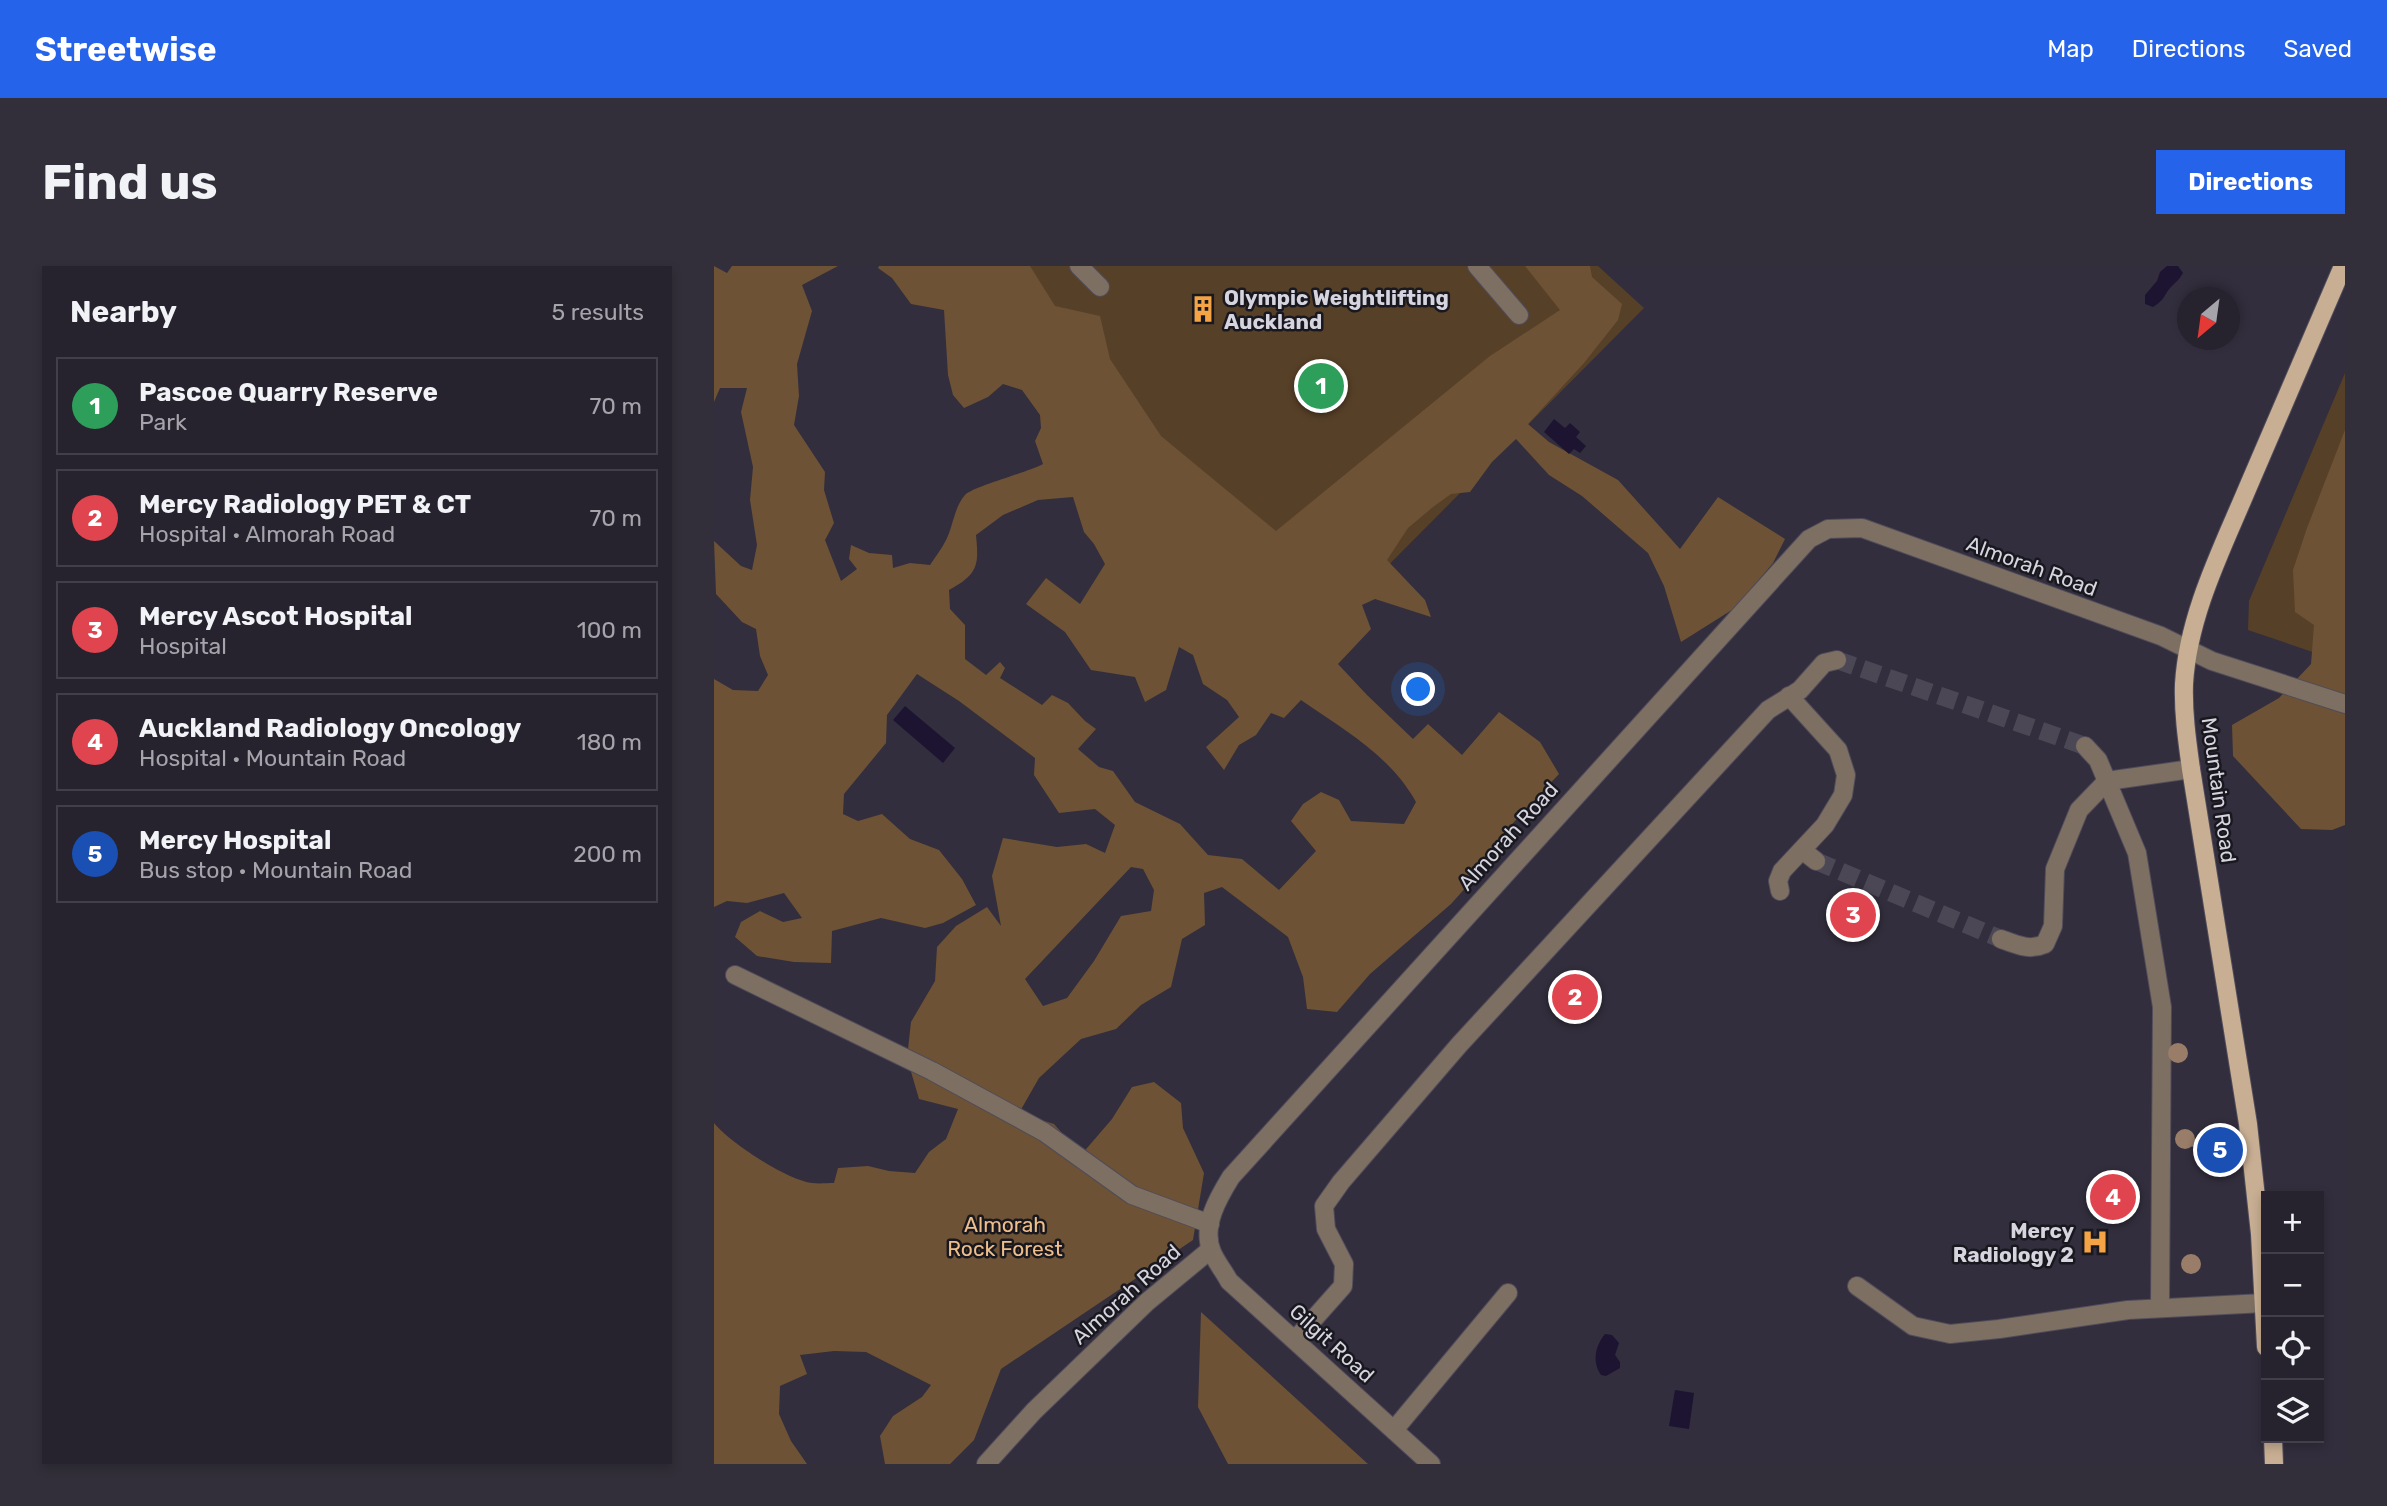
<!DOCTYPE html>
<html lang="en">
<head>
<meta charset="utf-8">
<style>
	body { margin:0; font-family:Rubik,sans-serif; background:#322f3a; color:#f1f3f6 }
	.controls { position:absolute; right:21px; bottom:21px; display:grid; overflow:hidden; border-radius:0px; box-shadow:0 4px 10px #0003 }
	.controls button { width:63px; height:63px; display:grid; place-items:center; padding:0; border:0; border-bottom:2px solid #423f4a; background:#26222e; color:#f1f3f6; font:35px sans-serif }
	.compass { position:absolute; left:1463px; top:21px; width:63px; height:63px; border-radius:50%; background:#26222e; box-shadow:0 4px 10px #0003; rotate:209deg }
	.you { position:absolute; left:705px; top:424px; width:24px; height:24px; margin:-18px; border:5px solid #fff; border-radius:50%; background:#1a73e8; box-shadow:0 0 0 10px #1a73e833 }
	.badge { display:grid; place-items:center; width:46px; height:46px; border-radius:50%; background:#2563eb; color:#fff; font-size:23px; font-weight:700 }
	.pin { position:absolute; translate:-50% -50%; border:4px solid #fff; box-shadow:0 2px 7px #0006 }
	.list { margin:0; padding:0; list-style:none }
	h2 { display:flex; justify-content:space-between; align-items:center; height:91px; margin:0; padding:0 28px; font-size:30px }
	h2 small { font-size:23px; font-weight:400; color:#a4a4aa }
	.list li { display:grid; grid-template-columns:46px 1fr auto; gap:21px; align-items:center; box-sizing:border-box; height:98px; margin:0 14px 14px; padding:0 14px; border:2px solid #423f4a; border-radius:0px }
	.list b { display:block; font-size:26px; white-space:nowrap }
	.list p { margin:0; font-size:23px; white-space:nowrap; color:#a4a4aa }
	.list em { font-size:23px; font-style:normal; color:#a4a4aa }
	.icon { flex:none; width:38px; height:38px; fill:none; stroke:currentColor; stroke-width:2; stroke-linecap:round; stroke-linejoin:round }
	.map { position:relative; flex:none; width:1631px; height:1198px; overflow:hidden; border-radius:0px }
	header { display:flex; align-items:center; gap:42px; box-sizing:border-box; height:98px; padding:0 35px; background:#2563eb; color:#fff }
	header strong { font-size:33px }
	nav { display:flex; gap:38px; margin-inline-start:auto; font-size:24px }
	.intro { display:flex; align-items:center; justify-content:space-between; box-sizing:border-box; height:168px; padding:0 42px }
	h1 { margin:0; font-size:49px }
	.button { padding:18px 32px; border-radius:0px; background:#2563eb; color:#fff; font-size:24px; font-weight:700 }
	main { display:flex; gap:42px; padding:0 42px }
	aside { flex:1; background:#26222e; border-radius:0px; box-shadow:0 4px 10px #0003 }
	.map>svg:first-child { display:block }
	.green { fill:#574028 }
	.forest { fill:#6d5235; fill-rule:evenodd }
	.water { fill:#1c1431 }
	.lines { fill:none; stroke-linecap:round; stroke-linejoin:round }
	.minor-tunnel { stroke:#4b4755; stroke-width:18; stroke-dasharray:18 9; stroke-linecap:butt }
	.minor-casing { stroke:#504c5a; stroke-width:20 }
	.major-casing { stroke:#504c5a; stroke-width:20 }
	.path { stroke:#878491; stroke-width:4.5; stroke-dasharray:2 5; stroke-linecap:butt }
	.minor { stroke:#7d7063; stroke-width:18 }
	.major { stroke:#c8ae93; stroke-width:18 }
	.tree { fill:#997d68 }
	.labels { text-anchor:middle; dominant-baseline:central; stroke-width:5; stroke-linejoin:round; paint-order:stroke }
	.poi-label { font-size:21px; font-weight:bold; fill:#d6d4de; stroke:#19181f; text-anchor:start }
	.street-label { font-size:21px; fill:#d6d4de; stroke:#19181f }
	.park-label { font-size:21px; fill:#eebe8b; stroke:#19181f }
</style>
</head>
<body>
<header>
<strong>Streetwise</strong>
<nav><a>Map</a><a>Directions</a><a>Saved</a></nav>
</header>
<div class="intro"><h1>Find us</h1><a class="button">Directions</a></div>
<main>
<aside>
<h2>Nearby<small>5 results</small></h2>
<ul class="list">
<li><span class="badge" style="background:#2e9e5b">1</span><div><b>Pascoe Quarry Reserve</b><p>Park</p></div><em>70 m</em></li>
<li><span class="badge" style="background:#e0444e">2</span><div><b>Mercy Radiology PET &amp; CT</b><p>Hospital · Almorah Road</p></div><em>70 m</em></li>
<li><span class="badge" style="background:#e0444e">3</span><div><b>Mercy Ascot Hospital</b><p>Hospital</p></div><em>100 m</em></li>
<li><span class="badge" style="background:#e0444e">4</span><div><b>Auckland Radiology Oncology</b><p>Hospital · Mountain Road</p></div><em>180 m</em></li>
<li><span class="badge" style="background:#1a4fb4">5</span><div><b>Mercy Hospital</b><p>Bus stop · Mountain Road</p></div><em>200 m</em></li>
</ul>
</aside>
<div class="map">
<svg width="1631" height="1198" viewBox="0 0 1631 1198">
	<rect width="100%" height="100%" fill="#322e3d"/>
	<g class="green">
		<polygon points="264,0 884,0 930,42 612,362"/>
		<polygon points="1631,107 1631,397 1534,364 1535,335"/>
	</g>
	<g class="forest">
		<path d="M0,0L13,7L18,0H124L88,19L98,45L83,98L85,130L80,159L111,206L110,224L120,257L111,274L127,315L143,303L135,293L137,279L155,287L178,289L179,302L196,297L216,299C221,291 227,284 231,276C239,262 240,241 251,229C260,220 312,207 329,198L321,175L327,162L326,149L308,124L289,118L274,131L250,142L239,129L234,109L230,44L197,38L178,12L164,2L165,0H316L341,40L386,50L396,93L447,170L562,265L776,90L846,44L811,0H876L878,11L908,38L904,54L870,97L814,158L835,176L904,214L966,283L1004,231L1071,273L1059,297L1021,342L967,376L950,320L934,287L868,230L835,209L802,173L778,196L756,226L737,228L719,241L694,262L673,294L711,334L717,351L661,333L648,339L657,363L624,398L653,429L699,473L714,458L748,489L785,446L826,476L845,508L786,571L770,601L737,638L656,708L623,746L593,743L589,711L574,671L508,621L490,627L491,659L468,673L457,721L427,739L402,763L367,773L325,812L305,847L340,858L367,889L398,853L418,821L440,816L467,837L469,862L490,907L479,974L287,1103L260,1174L236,1198H171L166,1170L179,1150L208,1131L217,1119L152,1086L120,1085L86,1089L93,1108L66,1120L65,1148L77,1175L93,1198H0V857C15,876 73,914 98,917C105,918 113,917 120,917L124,902L154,900L175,905L201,907L215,886L232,873L244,843L205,833L193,792L197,756L221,715L223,681L242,660L273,641L287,660L278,610L289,572L343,581L372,578L391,587L401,559L381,543L345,547L320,509L321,492L245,435L203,408L173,449L172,477L130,528L129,548L144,555L168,548L196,573L225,584L248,613L262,639L229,657L211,662L167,652L118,665L117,697L80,696L43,690L21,671L27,656L46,645L69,656L88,652L70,627L33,637L13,635L0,641V413L19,424L44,425L54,409L46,390L42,363L28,356L2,328L0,275L27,300L38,304L43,279L36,234L39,201L27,146L33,122H6L0,136ZM359,231L370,266L380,278L391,298L366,338L332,312L312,338L351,366L377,404L421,411L431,436L452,424L465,381L479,389L489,418L513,434L525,451L492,481L510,504L525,479L542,469L557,447L570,452L587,434C630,464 676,489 702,536L690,558L637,555L625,534L607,526L589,538L577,555L602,585L565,624L528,593L494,589L466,558L421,536L399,505L385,501L364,483L382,463L371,455L354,437L338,429L328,439L286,412L291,402L286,396L272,409L251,393V359L236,343L235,324C264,308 265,300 262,269L289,249L324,234ZM417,601L429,603L440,624L437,645L407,650L380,695L353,732L329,740L311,713Z"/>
		<polygon points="1631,164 1631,559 1618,564 1587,563 1519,490 1518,459 1565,432 1597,398 1600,359 1581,346 1579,304 1593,262"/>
		<polygon points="487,1046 654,1198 514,1198 484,1141"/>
	</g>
	<g class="water">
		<path d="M1453,0H1464L1469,7C1465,14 1463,15 1458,20C1449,29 1453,32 1439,41L1431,38V29L1443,15L1446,6Z"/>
		<polygon points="840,153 851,162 856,157 866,166 862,171 872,180 866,187 860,183 855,188 830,166"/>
		<polygon points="191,440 241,482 229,497 179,454"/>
		<path d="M891,1068L898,1069L905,1077L901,1089L906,1096V1102L892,1110L887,1109C878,1096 881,1080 891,1068Z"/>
		<polygon points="961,1124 980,1127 975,1163 955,1160"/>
	</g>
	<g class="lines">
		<g class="minor-tunnel">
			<polyline points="1123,394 1371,480"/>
			<polyline points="1102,595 1287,673"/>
		</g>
		<defs>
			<g id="minor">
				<polyline points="365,0 386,21"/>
				<polyline points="763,0 805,49"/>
				<polyline points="1371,480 1384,494 1423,587 1448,741 1446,1042"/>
				<polyline points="1088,584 1102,595"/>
				<polyline points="1066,625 1064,615 1068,605 1111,559 1129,529 1132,509 1124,484 1075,430"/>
				<path d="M1287,673C1303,679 1315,685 1331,678L1339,660L1341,603L1365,544L1393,515L1477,503"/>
				<polyline points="21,709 218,805 330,866 418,929 496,958"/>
				<polyline points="1143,1020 1199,1060 1236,1068 1285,1063 1414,1044 1550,1037"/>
				<polyline points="581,1074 629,1020 630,998 612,963 610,940 627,916 745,779 1054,444 1086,424 1110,397 1123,394"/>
				<polyline points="680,1164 794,1027"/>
				<polyline points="272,1198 320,1145 433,1036 496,984"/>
				<path d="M717,1198L515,1015C510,1005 502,996 498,986C487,961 504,932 517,911L1095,273L1114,263L1148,262L1447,370L1498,395L1631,438"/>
			</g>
			<g id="major">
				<path d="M1552,1081L1546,968L1534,858L1477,503C1473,474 1469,446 1470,418C1474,349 1508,283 1534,221C1566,147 1597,74 1629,0"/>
				<polyline points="1559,1172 1560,1198"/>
			</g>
		</defs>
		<use href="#minor" class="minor-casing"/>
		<use href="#major" class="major-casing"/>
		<polyline class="path" points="1470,879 1514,875"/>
		<use href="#minor" class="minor"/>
		<use href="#major" class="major"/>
	</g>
	<g class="tree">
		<circle cx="1464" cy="787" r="10"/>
		<circle cx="1471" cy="873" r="10"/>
		<circle cx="1477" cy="998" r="10"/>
	</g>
	<defs>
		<symbol id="building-bare" viewBox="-9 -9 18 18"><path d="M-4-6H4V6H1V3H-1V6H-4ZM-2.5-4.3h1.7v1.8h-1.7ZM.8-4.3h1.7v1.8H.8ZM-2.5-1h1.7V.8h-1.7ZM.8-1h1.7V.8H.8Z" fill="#f4a444" stroke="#19181f" stroke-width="2.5" paint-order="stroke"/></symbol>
		<symbol id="hospital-bare" viewBox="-9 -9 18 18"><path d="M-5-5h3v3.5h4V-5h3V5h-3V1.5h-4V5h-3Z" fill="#f4a444" stroke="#19181f" stroke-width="2.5" paint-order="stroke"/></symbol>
	</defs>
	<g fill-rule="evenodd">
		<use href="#building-bare" x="470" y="24" width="38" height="38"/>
		<use href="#hospital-bare" x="1362" y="957" width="38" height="38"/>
	</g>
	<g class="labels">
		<g class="poi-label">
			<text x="510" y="31">Olympic Weightlifting<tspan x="510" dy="24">Auckland</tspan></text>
			<text x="1360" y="964" text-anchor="end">Mercy<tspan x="1360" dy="24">Radiology 2</tspan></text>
		</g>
		<g class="street-label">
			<text transform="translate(1318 300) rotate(20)">Almorah Road</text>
			<text transform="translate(1505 524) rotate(82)">Mountain Road</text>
			<text transform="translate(794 570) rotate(-48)">Almorah Road</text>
			<text transform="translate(412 1028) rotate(-42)">Almorah Road</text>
			<text transform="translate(618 1077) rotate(42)">Gilgit Road</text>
		</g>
		<g class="park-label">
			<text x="291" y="958">Almorah<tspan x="291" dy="24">Rock Forest</tspan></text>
		</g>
	</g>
</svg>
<div class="controls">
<button>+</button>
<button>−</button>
<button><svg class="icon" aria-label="locate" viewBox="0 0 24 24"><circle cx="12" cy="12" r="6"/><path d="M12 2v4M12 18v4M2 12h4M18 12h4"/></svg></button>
<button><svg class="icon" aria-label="layers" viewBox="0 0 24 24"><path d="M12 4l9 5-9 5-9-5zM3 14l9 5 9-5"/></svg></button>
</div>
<svg class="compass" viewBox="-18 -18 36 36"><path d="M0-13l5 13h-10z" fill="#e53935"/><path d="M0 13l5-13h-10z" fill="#a4a4aa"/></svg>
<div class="you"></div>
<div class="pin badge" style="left:607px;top:120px;background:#2e9e5b">1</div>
<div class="pin badge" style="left:861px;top:731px;background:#e0444e">2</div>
<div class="pin badge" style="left:1139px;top:649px;background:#e0444e">3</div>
<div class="pin badge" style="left:1399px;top:931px;background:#e0444e">4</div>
<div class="pin badge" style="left:1506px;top:884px;background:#1a4fb4">5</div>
</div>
</main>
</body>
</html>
